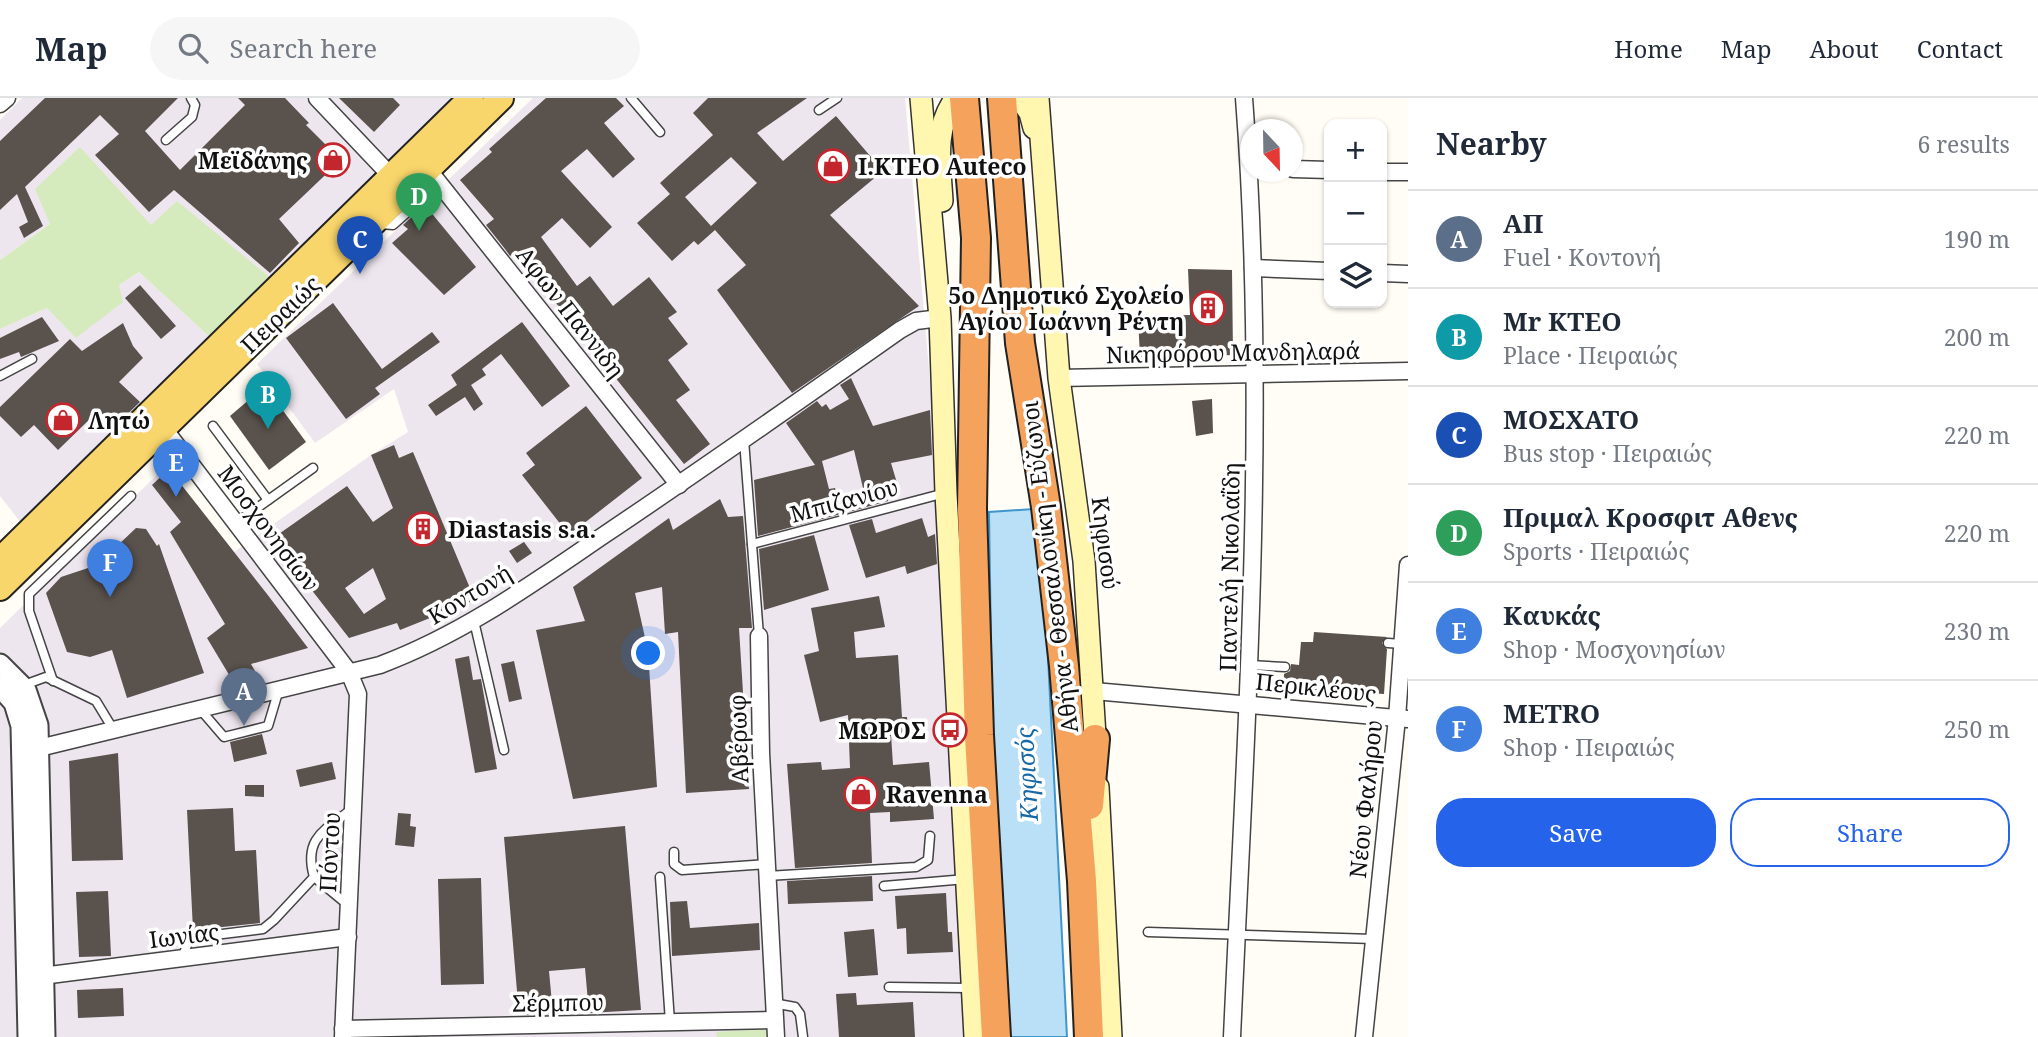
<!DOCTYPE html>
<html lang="en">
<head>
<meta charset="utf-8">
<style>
	body { margin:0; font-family:"Noto Serif",serif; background:#f6f6f7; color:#1f2937 }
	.controls { position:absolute; right:21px; top:21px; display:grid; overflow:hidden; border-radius:14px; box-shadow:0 2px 5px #0004 }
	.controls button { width:63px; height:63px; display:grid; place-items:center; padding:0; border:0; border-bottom:2px solid #e0e1e3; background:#fff; color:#1f2937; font:35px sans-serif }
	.compass { position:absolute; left:1240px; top:21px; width:63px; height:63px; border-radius:50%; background:#fff; box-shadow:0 2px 5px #0004; rotate:158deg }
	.you { position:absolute; left:649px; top:556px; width:24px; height:24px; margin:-18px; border:5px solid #fff; border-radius:50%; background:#1a73e8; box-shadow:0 0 0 10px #1a73e833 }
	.badge { display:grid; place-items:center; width:46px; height:46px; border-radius:50%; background:#2563eb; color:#fff; font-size:23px; font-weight:700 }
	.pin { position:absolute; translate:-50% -58px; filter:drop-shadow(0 2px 4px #0008) }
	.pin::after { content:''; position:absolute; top:37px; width:24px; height:21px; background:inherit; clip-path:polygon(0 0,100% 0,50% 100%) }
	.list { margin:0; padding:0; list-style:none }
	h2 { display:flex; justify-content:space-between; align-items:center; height:91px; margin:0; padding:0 28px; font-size:30px }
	h2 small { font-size:23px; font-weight:400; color:#747a83 }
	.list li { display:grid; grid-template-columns:46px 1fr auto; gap:21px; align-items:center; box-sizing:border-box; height:98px; padding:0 28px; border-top:2px solid #e0e1e3 }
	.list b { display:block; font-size:26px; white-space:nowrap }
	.list p { margin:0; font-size:23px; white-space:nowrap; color:#747a83 }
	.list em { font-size:23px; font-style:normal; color:#747a83 }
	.actions { display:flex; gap:14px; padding:21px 28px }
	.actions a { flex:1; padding:16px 0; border:2px solid #2563eb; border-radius:28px; text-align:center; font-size:24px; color:#2563eb }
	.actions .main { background:#2563eb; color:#fff }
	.icon { flex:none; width:38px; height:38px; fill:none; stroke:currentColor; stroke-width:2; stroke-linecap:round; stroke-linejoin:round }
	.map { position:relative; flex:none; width:1408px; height:939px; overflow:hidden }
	header { display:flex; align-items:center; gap:42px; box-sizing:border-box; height:98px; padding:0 35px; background:#fff; border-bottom:2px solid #e0e1e3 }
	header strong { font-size:33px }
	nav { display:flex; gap:38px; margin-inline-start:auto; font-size:24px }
	.search { width:490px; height:63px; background:#f6f6f7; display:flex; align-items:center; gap:18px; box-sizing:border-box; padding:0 24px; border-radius:38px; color:#747a83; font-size:26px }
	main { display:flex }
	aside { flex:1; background:#fff }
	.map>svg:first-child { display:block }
	.industrial { fill:#eee6ef }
	.green { fill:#d5ebbd }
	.water { fill:#b9e0f7; stroke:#3f96cf; stroke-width:2 }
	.building { fill:#5a524d; fill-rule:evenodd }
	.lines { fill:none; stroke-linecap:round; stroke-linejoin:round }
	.service-casing { stroke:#444; stroke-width:11 }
	.minor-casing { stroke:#444; stroke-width:19 }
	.tertiary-casing { stroke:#444; stroke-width:23 }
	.secondary-casing { stroke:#333; stroke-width:24 }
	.primary-casing { stroke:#222; stroke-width:28 }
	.motorway-casing { stroke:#222; stroke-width:32 }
	.service { stroke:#fff; stroke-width:8 }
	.minor { stroke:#fff; stroke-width:16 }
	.tertiary { stroke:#fff; stroke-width:19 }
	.secondary { stroke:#fff6b0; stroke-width:21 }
	.primary { stroke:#f9d66b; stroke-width:24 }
	.motorway { stroke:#f5a25d; stroke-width:28 }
	.labels { text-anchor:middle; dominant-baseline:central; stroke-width:7; stroke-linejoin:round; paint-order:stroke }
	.poi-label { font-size:23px; font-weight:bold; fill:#111; stroke:#fff; text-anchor:start }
	.street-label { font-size:23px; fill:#111; stroke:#fff }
	.water-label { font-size:24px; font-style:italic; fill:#1768a6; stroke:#fff }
</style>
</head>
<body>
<header>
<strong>Map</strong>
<div class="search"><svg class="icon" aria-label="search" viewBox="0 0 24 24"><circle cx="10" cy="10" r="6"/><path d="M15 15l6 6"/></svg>Search here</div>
<nav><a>Home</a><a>Map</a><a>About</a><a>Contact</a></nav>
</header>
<main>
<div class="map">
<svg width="1408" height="939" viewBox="0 0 1408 939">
	<rect width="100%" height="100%" fill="#fffdf5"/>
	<g class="industrial">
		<polygon points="22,0 464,0 273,182 151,127 50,126 0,162 0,22"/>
		<polygon points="533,0 905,0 943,429 965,939 0,939 0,530 166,368 234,454 371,357 408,334 394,291 315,345 257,266"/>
		<polygon points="139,174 213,242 22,426 0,398 0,231 47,210 119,187"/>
	</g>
	<g class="green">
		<polygon points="80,49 151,127 177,103 273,182 213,242 139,174 119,187 123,204 76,240 47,210 0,231 0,162 50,126 35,91"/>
		<polygon points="769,931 769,939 717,939 716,934"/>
	</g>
	<polygon class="water" points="1033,411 1045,499 1067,939 1010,939 992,615 989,414"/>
	<g class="building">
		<polygon points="45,0 178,0 145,33 180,72 245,7 238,0 285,0 309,25 306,27 341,62 279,121 299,145 270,175 174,92 149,114 95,57 119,36 100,17 25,89 43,128 24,140 19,129 28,124 17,96 0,112 0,43"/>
		<polygon points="339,0 393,0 400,7 374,34"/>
		<polygon points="546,0 616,0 624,8 604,25 635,61 613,80 587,51 561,73 612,129 590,150 562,120 541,139 577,188 590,178 613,208 649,179 677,214 668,220 688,246 668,262 690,292 676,302 710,346 684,366 548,195 545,197 514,155 510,158 505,151 486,127 494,121 460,82 492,54 489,51"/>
		<path d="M708,0H807L757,35L783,63L836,18L883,73L830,117L919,208L792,295L717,192L746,167L715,132L698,147L694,143L672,163L637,125L670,96L660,85L713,37L693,15ZM731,59L757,85L711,128L685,99Z"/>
		<polygon points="429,112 476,169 444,197 392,145 408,131 403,127 415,116 420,120"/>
		<polygon points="1188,171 1232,172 1233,257 1140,260 1138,218 1190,217"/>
		<polygon points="140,187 176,228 161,241 125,200"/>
		<polygon points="333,205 382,271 432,234 440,244 375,290 380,296 346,321 286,240"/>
		<polygon points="42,219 59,243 21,259 19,254 0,261 0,240"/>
		<polygon points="522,224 570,288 542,309 501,256 482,271 486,277 471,287 483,306 474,313 465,299 436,318 428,307 457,287 451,277"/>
		<polygon points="123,225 133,248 143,260 119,284 140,304 109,334 93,318 58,352 34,327 21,339 0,318 0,309 70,241 82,253"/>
		<polygon points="851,280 873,328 930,312 932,357 891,365 900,395 887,399 888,403 845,415 843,407 865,402 867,407 854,352 822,363 829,391 835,390 841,416 758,438 754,382 815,367 786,325 817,303 822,309 826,306 830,312 849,301 840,287"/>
		<polygon points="265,288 306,344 269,372 230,318"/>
		<polygon points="1212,301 1213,335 1196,338 1192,303"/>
		<polygon points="586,308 642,380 569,437 522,377 535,367 526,355"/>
		<path d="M394,347L399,360L413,354L475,502L400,532L397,525L349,540L300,477L302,475L276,438L347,388L373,424L393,410L371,357ZM373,470L386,501L364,516L345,490Z"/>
		<polygon points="169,371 267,496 308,550 251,566 255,573 231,580 207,540 225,526 170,434 181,424 152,387"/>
		<polygon points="720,401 728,419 743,418 752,530 739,530 749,691 686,695 678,534 665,536 662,489 635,495 648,553 657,689 573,701 536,532 585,523 573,489 669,420 673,432"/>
		<polygon points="922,420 928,439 935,436 937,466 907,476 905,468 866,480 849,427 872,421 876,435"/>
		<polygon points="136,430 146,431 157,448 159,446 204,575 127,600 112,552 90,559 67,554 46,495 61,479 97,467"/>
		<polygon points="814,437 829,492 764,512 759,451"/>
		<polygon points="524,444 532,455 517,465 509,453"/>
		<polygon points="879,498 885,529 854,534 856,560 898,557 902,619 907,619 908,635 891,636 893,667 929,664 934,721 890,724 890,714 870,715 872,765 795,770 787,666 821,664 822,672 850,670 848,617 820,624 804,557 819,553 811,510"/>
		<polygon points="1314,534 1387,539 1382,545 1387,551 1384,596 1283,590 1284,576 1290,573 1291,566 1299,567 1301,544 1313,544"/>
		<polygon points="469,558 473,582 481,581 497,671 475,675 455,561"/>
		<polygon points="514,563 522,601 509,604 501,566"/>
		<polygon points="262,636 267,656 234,664 230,644"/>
		<polygon points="118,655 123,762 72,763 69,663"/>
		<polygon points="332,664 336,681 300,689 296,672"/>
		<polygon points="245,687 264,687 264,699 245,698"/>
		<polygon points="233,710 235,753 256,752 260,825 193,832 187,712"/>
		<polygon points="398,715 411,716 410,728 416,729 414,749 395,747"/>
		<polygon points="625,728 641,912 589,915 585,870 549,873 553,916 519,917 504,739"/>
		<polygon points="872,778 873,803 788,806 787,783"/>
		<polygon points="481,780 484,886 441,887 438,781"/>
		<polygon points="108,793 111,858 79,859 76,794"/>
		<polygon points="946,795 948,834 952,834 953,854 907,856 906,830 897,831 895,798"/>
		<polygon points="687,803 690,830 759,825 760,852 672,858 670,804"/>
		<polygon points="874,831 878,877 848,879 844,834"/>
		<polygon points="123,890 124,918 78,920 77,892"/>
		<polygon points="856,895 857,907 913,904 915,939 839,939 836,896"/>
	</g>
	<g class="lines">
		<defs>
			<g id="service">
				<polyline points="631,0 660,34"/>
				<polyline points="819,12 837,0"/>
				<polyline points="166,42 192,19 195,7 191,0"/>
				<polyline points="380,126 393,127 419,104 414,92"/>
				<polyline points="0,278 32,261"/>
				<polyline points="213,328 268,402"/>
				<polyline points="744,342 759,538"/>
				<polyline points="236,425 313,370"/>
				<polyline points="752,446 945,395"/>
				<polyline points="474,523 504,652"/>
				<polyline points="1388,545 1402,546"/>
				<polyline points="1250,567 1285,569"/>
				<polyline points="53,583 29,513 29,496 131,398"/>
				<polyline points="24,587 46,579 96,603 113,631"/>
				<polyline points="199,610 224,639 268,628 279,591"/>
				<polyline points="674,754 674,766 682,772 766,766"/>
				<polyline points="767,778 916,769 928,762 930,738"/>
				<polyline points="660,779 670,924"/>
				<polyline points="884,788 966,781"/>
				<path d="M348,807L314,779C303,740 325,732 352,711"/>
				<polyline points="1148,834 1373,841"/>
				<polyline points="182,860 190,840 263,831 274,822 314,779"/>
				<polyline points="889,889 969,890"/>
				<polyline points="773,905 795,909 800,916 803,939"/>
			</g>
			<g id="minor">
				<polyline points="317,0 391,78"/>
				<polyline points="0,6 7,0"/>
				<polyline points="423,65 679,387"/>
				<polyline points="1293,71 1329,72"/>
				<polyline points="1382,74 1408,74"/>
				<polyline points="1253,170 1329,173"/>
				<polyline points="1382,175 1408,176"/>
				<polyline points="1059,280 1408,273"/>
				<polyline points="159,324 349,574 358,596 343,939"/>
				<polyline points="759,538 761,655 776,939"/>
				<polyline points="1094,593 1408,621"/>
				<path d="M39,650L380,567C463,536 532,486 604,437C704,370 802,301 900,232L916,223L940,220"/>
				<polyline points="34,879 348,839"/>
				<polyline points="343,931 774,922"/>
				<path d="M1232,939C1246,626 1268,313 1244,0"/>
				<polyline points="1364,939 1397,620 1408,467"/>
			</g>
			<g id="tertiary">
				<polyline points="0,566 26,592 38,627 45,939"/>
				<polyline points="0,589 14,605 21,628 28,939"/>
			</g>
			<g id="secondary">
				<polyline points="921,0 940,220 946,395 975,939"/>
				<polyline points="1020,0 1030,15 1034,30"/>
				<polyline points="1038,0 1059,280 1084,463 1096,654"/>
				<path d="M942,103C940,67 933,30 956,0"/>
				<polyline points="1098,689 1111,939"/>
			</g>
			<g id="primary">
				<polyline points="0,462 471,0"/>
				<polyline points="0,490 501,0"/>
			</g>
			<g id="motorway">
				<polyline points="964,0 976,140 972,411 979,637 996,939"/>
				<polyline points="1002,0 1020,245 1046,409 1064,568 1082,783 1089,939"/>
				<polyline points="1089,707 1095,641"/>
			</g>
		</defs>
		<use href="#service" class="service-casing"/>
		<use href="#minor" class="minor-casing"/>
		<use href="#tertiary" class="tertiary-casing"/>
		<use href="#secondary" class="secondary-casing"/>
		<use href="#primary" class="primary-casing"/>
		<use href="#motorway" class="motorway-casing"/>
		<use href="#service" class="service"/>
		<use href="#minor" class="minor"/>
		<use href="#tertiary" class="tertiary"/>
		<use href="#secondary" class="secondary"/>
		<use href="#primary" class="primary"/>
		<use href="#motorway" class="motorway"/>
	</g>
	<defs>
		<symbol id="shop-ring" viewBox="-11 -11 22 22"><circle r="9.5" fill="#fff" stroke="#c4262e" stroke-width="1.5"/><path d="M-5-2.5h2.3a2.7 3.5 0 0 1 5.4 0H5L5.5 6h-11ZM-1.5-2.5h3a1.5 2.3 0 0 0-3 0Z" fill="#c4262e"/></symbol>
		<symbol id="building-ring" viewBox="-11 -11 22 22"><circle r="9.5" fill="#fff" stroke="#c4262e" stroke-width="1.5"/><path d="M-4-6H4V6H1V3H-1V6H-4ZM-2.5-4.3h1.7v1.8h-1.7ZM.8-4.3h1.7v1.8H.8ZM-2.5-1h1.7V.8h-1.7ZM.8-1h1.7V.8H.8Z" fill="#c4262e"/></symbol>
		<symbol id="bus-ring" viewBox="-11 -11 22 22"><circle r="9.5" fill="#fff" stroke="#c4262e" stroke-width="1.5"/><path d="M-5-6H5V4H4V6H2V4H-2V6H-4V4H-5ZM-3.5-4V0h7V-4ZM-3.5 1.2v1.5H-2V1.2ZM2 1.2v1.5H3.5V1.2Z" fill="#c4262e"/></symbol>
	</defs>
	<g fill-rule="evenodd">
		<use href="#shop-ring" x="314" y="43" width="38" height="38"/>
		<use href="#shop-ring" x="814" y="49" width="38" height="38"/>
		<use href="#building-ring" x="1189" y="191" width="38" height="38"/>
		<use href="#shop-ring" x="44" y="303" width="38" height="38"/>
		<use href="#building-ring" x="404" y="412" width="38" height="38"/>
		<use href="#bus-ring" x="931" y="613" width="38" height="38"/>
		<use href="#shop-ring" x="842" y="677" width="38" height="38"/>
	</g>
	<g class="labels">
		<g class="poi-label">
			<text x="308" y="62" text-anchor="end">Μεϊδάνης</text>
			<text x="858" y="68">Ι.ΚΤΕΟ Auteco</text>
			<text x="1184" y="197" text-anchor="end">5ο Δημοτικό Σχολείο<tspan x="1184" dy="26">Αγίου Ιωάννη Ρέντη</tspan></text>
			<text x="88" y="322">Λητώ</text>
			<text x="448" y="431">Diastasis s.a.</text>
			<text x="926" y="632" text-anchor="end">ΜΩΡΟΣ</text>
			<text x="886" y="696">Ravenna</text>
		</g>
		<g class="street-label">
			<text transform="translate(571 214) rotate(52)">Αφων Παννιδη</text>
			<text transform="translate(280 216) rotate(-44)">Πειραιώς</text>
			<text transform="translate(1233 254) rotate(-1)">Νικηφόρου Μανδηλαρά</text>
			<text transform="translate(844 402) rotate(-15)">Μπιζανίου</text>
			<text transform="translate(269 430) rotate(53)">Μοσχονησίων</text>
			<text transform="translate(1106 445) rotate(83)">Κηφισού</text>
			<text transform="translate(1049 469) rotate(-97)">Αθήνα - Θεσσαλονίκη - Εύζωνοι</text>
			<text transform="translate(1229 469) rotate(-89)">Παντελή Νικολαΐδη</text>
			<text transform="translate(469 496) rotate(-31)">Κοντονή</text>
			<text transform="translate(1316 589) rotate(6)">Περικλέους</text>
			<text transform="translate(738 641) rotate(-92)">Αβέρωφ</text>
			<text transform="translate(1365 701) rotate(-84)">Νέου Φαλήρου</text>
			<text transform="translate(329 754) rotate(-87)">Πόντου</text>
			<text transform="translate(184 837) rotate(-7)">Ιωνίας</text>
			<text transform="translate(558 904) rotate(-1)">Σέρμπου</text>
		</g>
		<g class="water-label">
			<text transform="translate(1026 676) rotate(-93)">Κηφισός</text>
		</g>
	</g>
</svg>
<div class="controls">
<button>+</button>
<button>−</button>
<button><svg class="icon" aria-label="layers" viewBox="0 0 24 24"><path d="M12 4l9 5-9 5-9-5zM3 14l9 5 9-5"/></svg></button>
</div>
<svg class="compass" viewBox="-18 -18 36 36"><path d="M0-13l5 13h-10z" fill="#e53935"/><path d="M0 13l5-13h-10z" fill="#747a83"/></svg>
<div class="you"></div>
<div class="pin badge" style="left:244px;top:628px;background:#5c6f8a">A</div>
<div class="pin badge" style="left:268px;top:331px;background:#0f9aa8">B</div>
<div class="pin badge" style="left:360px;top:176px;background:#1a4fb4">C</div>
<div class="pin badge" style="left:419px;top:133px;background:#2e9e5b">D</div>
<div class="pin badge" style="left:176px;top:399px;background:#3f7fe0">E</div>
<div class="pin badge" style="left:110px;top:499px;background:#3f7fe0">F</div>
</div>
<aside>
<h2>Nearby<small>6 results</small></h2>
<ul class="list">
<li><span class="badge" style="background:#5c6f8a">A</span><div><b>ΑΠ</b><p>Fuel · Κοντονή</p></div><em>190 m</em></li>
<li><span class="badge" style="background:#0f9aa8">B</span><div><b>Mr KTEO</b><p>Place · Πειραιώς</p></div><em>200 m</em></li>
<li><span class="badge" style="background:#1a4fb4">C</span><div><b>ΜΟΣΧΑΤΟ</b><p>Bus stop · Πειραιώς</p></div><em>220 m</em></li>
<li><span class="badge" style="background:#2e9e5b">D</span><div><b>Πριμαλ Κροσφιτ Αθενς</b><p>Sports · Πειραιώς</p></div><em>220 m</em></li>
<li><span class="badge" style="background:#3f7fe0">E</span><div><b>Καυκάς</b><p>Shop · Μοσχονησίων</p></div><em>230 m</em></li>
<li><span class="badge" style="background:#3f7fe0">F</span><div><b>METRO</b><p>Shop · Πειραιώς</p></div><em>250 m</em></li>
</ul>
<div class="actions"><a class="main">Save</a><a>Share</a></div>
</aside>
</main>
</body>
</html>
